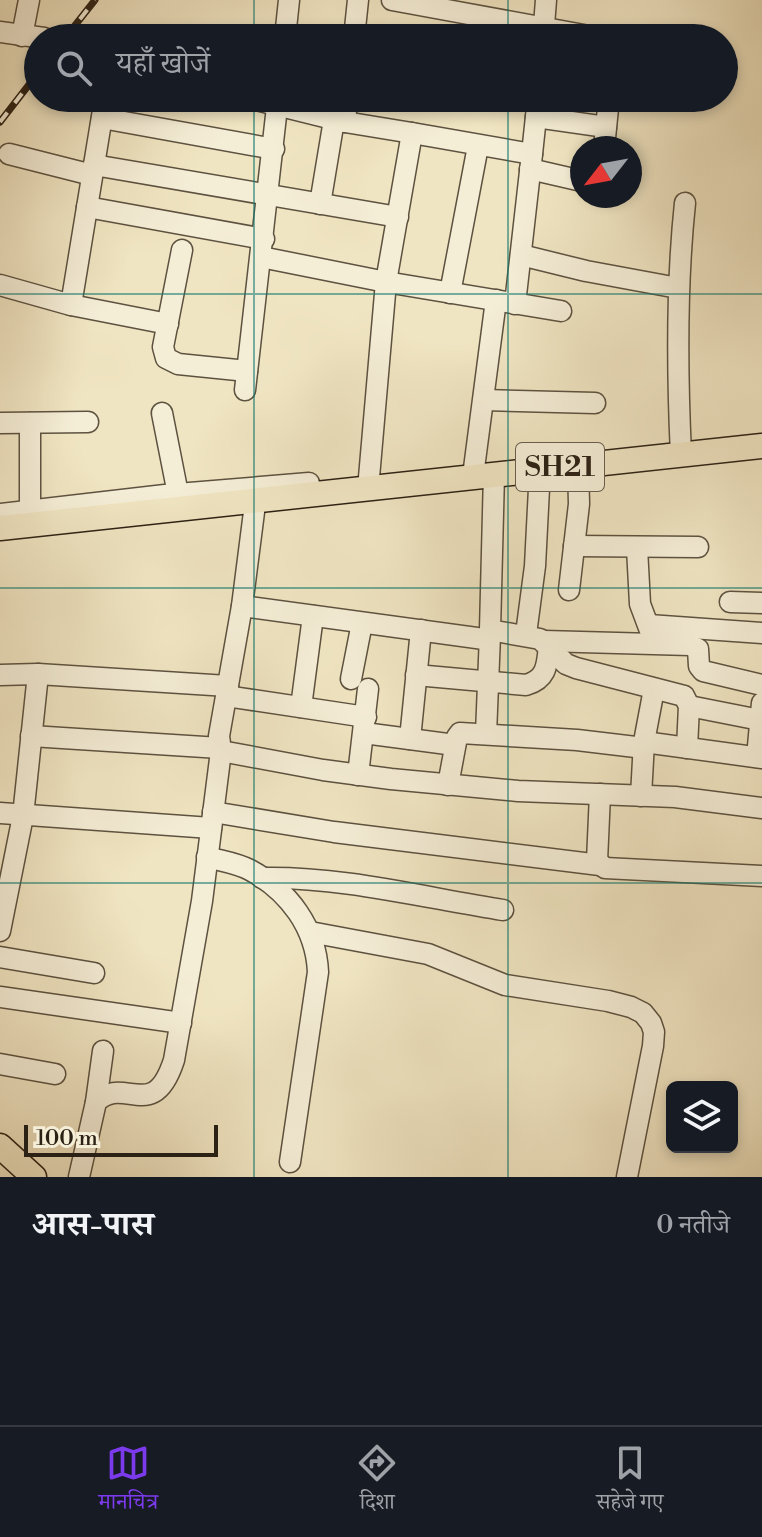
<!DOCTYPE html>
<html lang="hi">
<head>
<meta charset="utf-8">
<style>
	body { margin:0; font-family:"Libre Bodoni","Noto Serif Devanagari",serif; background:#242831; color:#f1f3f6 }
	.controls { position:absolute; right:24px; bottom:24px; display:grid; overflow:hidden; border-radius:12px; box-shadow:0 4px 12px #0003 }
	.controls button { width:72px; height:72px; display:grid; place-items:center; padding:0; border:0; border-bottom:2px solid #363941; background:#171b24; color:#f1f3f6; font:40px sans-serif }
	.compass { position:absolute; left:570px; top:136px; width:72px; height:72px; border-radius:50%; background:#171b24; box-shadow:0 4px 12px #0003; rotate:239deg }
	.scale { position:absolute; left:24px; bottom:20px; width:194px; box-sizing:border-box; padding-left:8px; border:4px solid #2c2115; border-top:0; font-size:22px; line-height:28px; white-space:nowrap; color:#2c2115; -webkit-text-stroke:6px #f5eed7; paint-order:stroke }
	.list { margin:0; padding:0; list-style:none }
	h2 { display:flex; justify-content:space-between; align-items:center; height:104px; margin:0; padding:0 32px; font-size:34px }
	h2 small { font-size:26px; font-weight:400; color:#9ea1a6 }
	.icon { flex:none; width:44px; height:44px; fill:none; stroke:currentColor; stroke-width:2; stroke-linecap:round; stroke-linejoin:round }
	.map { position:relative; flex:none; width:762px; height:1177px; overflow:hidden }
	.search { position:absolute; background:#171b24; box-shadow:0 4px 12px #0003; left:24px; right:24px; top:24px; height:88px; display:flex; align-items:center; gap:20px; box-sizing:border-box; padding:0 28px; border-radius:44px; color:#9ea1a6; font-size:30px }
	.sheet { height:248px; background:#171b24 }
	nav { display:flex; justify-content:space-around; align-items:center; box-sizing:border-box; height:112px; border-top:2px solid #363941; background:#171b24; font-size:22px; color:#9ea1a6 }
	nav a { display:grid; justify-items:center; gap:4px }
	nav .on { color:#7c3aed }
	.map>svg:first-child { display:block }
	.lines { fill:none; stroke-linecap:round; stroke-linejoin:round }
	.minor-casing { stroke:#5d5240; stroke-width:23 }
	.major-casing { stroke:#2c2115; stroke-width:27 }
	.minor { stroke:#f5eed7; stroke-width:20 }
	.major { stroke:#f0e5c2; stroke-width:24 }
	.rail-casing { stroke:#2c2115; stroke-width:7 }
	.rail { stroke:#f5eed7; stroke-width:4; stroke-dasharray:12; stroke-linecap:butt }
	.grid { fill:none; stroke:#0f766e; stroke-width:2; stroke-opacity:0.55 }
	.labels { text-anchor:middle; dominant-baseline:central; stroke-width:6; stroke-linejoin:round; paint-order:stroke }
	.shield { fill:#f5eed7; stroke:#685e4f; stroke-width:2 }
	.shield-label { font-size:28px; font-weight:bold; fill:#2c2115 }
</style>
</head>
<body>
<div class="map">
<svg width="762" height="1177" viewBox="0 0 762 1177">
	<rect width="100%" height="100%" fill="#f0e5c2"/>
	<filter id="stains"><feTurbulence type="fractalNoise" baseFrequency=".0025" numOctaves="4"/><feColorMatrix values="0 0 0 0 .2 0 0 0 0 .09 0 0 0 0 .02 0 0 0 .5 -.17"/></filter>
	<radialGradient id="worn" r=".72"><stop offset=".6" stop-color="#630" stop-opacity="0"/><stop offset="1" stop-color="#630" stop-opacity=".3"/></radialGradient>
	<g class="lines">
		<defs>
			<g id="minor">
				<polyline points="392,0 600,38"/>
				<polyline points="0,32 44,38"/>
				<polyline points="22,36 29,0"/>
				<polyline points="285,38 289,0"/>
				<polyline points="354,38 358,0"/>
				<polyline points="543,38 546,0"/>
				<polyline points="248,98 345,122 412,133"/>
				<polyline points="536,117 606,127"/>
				<polyline points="102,118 274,149"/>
				<polyline points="345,122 347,98"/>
				<polyline points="604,148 609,98"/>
				<polyline points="9,154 92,175"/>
				<polyline points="94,165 398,217"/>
				<polyline points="530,169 582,181"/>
				<polyline points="320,204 334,120"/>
				<polyline points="87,207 264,239"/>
				<polyline points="182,250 163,347 166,358 178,364 247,371"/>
				<polyline points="521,255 586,271 678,288"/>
				<polyline points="261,257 386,282 561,311"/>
				<polyline points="0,285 71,305 168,324"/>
				<polyline points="450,293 478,146"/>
				<polyline points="515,304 532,154"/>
				<polyline points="71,305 105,98"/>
				<polyline points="245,390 278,98"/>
				<polyline points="484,400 595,403"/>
				<polyline points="162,413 178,494"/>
				<polyline points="0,423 88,422"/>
				<polyline points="30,423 30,510"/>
				<path d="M681,455C677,370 676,287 685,203"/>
				<polyline points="494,474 490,630 540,639 566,664 576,668 684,696 689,706 687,748"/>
				<polyline points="473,476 496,300"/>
				<polyline points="368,489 386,282 412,133 532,154 538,98"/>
				<polyline points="254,512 242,606 219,736 221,751 323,770 391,779 518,791 675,797 762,808"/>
				<polyline points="0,514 165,495 309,483"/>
				<polyline points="574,546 698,547"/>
				<polyline points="637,548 640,604 652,636"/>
				<polyline points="569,590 579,504 578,465"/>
				<polyline points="730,602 762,603"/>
				<polyline points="242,606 484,639 489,638 490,630"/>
				<polyline points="649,625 762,633"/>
				<polyline points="526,634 535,566 540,469"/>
				<polyline points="544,641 690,645 698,649 699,666 703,671 762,685"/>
				<polyline points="0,675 38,674 228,686"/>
				<path d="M416,675L526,685C547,679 547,665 549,646"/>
				<polyline points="351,679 362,623"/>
				<polyline points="226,696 366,717"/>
				<polyline points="689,706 760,720"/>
				<polyline points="301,707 313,616"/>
				<polyline points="364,733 455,745"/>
				<polyline points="486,734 490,635"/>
				<polyline points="31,736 220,748"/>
				<polyline points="410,739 421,630"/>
				<polyline points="644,742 762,758"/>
				<polyline points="757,757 762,703"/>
				<polyline points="358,775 368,689"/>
				<polyline points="448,785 457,737 460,733 577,740 644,748"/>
				<polyline points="600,794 597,861 605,868 762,876"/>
				<polyline points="641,796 644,742 654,689"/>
				<polyline points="213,812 334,832 600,865"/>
				<polyline points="0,813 211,828"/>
				<path d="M207,857C221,861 237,863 250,870C289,891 316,928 318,972L290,1162"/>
				<path d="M262,878C340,876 426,898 503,910"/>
				<polyline points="0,931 23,816 38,674"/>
				<polyline points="310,932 428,954 505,985 608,1001 631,1007 643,1013 651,1023 654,1032 653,1046 627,1177"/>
				<polyline points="0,957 94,973"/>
				<polyline points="0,997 181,1023"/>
				<polyline points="0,1064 55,1074"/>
				<polyline points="96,1102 103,1051"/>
				<path d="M79,1177L96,1102C124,1074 153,1125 174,1060L202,901L221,751"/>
			</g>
			<g id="major">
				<polyline points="0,528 762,446"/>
				<polyline points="0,1146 34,1177"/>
			</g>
		</defs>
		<use href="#minor" class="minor-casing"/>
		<use href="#major" class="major-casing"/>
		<use href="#minor" class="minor"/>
		<use href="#major" class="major"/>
		<defs>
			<g id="rail">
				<polyline points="65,38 95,0"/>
				<polyline points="0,122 38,73"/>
			</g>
		</defs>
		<use href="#rail" class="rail-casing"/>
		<use href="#rail" class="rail"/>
	</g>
	<path class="grid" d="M254,0V38M508,0V38M254,98V1177M508,98V1177M0,294H762M0,588H762M0,883H762"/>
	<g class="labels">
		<rect class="shield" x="516" y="443" width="88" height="48" rx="6"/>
		<g class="shield-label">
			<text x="560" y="467">SH21</text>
		</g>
	</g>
	<rect width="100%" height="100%" filter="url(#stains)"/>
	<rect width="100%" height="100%" fill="url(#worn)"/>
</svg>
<div class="controls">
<button><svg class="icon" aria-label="layers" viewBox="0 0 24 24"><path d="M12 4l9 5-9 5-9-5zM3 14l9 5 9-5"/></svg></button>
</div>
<svg class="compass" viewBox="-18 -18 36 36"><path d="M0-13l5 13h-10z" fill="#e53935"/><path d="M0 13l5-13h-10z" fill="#9ea1a6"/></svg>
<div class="scale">100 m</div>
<div class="search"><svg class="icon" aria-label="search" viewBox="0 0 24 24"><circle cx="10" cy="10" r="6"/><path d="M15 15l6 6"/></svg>यहाँ खोजें</div>
</div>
<section class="sheet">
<h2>आस-पास<small>0 नतीजे</small></h2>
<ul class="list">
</ul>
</section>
<nav>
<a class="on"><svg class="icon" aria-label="map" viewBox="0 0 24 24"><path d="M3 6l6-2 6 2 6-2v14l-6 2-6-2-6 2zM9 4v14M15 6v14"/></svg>मानचित्र</a>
<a><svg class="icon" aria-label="directions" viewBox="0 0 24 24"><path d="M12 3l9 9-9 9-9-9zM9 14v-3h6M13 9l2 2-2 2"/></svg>दिशा</a>
<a><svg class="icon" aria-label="saved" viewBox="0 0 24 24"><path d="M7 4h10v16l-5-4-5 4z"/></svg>सहेजे गए</a>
</nav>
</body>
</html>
